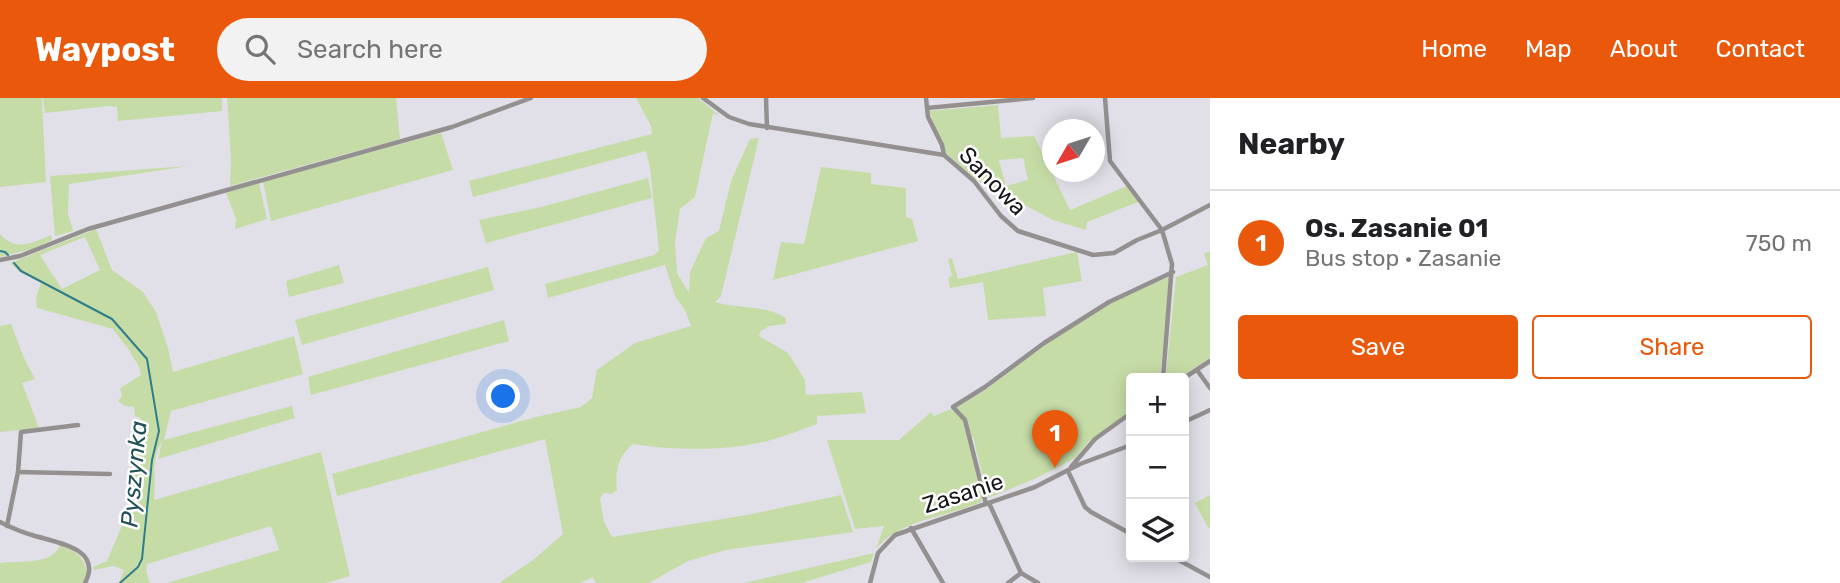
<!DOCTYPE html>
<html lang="en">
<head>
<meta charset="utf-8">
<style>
	body { margin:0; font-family:Rubik,sans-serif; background:#f2f2f2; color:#202124 }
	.controls { position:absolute; right:21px; bottom:21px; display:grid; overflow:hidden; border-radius:7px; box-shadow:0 4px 18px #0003 }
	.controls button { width:63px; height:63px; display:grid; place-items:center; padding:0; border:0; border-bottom:2px solid #e0e0e0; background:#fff; color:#202124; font:35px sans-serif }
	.compass { position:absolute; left:1042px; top:21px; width:63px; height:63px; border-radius:50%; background:#fff; box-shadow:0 4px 18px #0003; rotate:231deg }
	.you { position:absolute; left:504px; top:299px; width:24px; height:24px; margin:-18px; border:5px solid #fff; border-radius:50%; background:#1a73e8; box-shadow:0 0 0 10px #1a73e833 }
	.badge { display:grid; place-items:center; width:46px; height:46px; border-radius:50%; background:#ea580c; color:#fff; font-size:23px; font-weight:700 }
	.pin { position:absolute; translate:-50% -58px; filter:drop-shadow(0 2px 4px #0008) }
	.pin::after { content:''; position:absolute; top:37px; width:24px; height:21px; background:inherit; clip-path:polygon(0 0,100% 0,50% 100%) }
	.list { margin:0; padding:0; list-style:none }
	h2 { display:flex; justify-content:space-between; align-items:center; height:91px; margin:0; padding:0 28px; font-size:30px }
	h2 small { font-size:23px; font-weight:400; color:#757577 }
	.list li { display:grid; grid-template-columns:46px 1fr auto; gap:21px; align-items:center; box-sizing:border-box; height:105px; padding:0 28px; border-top:2px solid #e0e0e0 }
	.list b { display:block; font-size:26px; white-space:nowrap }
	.list p { margin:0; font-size:23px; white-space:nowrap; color:#757577 }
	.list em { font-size:23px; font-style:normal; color:#757577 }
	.actions { display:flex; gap:14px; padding:21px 28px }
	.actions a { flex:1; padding:16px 0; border:2px solid #ea580c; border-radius:7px; text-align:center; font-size:24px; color:#ea580c }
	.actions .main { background:#ea580c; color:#fff }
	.icon { flex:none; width:38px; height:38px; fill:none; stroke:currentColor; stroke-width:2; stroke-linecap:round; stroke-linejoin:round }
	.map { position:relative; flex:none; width:1210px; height:485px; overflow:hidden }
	header { display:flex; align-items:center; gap:42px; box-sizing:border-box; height:98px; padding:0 35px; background:#ea580c; color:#fff }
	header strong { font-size:33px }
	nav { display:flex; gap:38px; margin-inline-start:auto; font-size:24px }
	.search { width:490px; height:63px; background:#f2f2f2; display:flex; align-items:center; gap:18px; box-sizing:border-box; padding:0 24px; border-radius:38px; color:#757577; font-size:26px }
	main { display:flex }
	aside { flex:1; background:#fff }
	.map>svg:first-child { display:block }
	.green { fill:#c6dca6; fill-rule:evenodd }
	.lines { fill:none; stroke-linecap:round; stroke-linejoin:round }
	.stream { stroke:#307d89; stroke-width:2 }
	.street { stroke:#949090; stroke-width:4.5 }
	.labels { text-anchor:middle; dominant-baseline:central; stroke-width:5; stroke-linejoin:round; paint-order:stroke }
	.street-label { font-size:23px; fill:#17171a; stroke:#fff }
	.water-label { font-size:24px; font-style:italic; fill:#225158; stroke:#fff }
</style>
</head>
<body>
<header>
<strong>Waypost</strong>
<div class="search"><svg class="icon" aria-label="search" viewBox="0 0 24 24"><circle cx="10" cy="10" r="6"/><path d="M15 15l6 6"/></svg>Search here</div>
<nav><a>Home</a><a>Map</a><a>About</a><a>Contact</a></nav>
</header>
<main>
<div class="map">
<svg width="1210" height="485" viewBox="0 0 1210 485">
	<rect width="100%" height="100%" fill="#e1e0e8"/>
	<g class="green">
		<polygon points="0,0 42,0 46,84 0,89"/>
		<polygon points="43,0 222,0 222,13 118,23 117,9 108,8 45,15"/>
		<polygon points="227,0 396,0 400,41 230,88 231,62"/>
		<path d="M636,0H698L720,18L713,15L695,99L680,111L675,144L677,175L689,195L690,174L706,140L719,133L731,83L750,41L759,40L721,198L715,204C738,211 767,207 786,220V226L769,228L761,233L759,238L788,255L805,282L806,297L862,294L866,315L817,318V326C802,331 786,338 771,342C730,353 674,353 633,346C618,358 615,373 617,392L612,396L604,395L600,400L604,424L612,439L747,417L841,397L853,434L726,452L688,463L649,485H596L593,479L580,485H499L533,462L563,436L545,341L337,398L332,376L536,319L581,309L592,300L597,272L635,245L691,228L685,212L675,198L665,167L548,200L545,186L654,157L659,152L650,70L646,53L473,99L469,83L652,36L651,28Z"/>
		<path d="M998,7L1001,40L1034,38L1070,112L1127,88L1138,104L1087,124L1086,132L1053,122L975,81L944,53L929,13ZM1023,60L1028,82L1006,88L999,62Z"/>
		<polygon points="441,35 453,72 271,123 263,84"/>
		<polygon points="189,68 69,86 68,116 73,133 55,138 50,78"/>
		<polygon points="821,69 871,75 871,86 906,90 906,119 912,121 918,143 773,182 781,144 804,146"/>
		<polygon points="648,80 652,100 486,145 479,122 541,109"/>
		<polygon points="259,85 267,121 235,131 236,121 226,95"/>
		<path d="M96,131L112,172L143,194L156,214L168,250L173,274L294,238L303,276L171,313L164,342L292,308L295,320L158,361L162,344C151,358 156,384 154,402L321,354L350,478L326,485H167L279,452L271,428L147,466L146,473L150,485H119L124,472L114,468L94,472L93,469L107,463L129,411L142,321L135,318L134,309L125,308L118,303L122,298L120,290L141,277L139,269L129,252L113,231L37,210L36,199L41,185L20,174L10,165ZM85,139L100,172L62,191L40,157Z"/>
		<path d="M0,136C16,154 32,145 51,137L52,142L32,151L0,159Z"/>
		<polygon points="1210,153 1210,260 1179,280 1168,280 1166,276 1176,179 1208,167 1204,156"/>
		<polygon points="1077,154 1082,183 1043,190 1046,218 988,222 983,184 950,190 948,180 952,178 948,161 952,160 958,181"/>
		<polygon points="339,167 344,185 289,199 286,183"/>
		<polygon points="488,169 494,192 302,247 295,222"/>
		<path d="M1170,178L1160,280H1131V313L1088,344L1074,361L1032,382L988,400L973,339L968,340L983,400L981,404C947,419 900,421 876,451L884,428L855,431L827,342H899L931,314L934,318L951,311L962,321L956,310L987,291L1045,246L1111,205Z"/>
		<polygon points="504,222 509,243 311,297 308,279"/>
		<polygon points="11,226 24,260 35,281 22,285 39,330 0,334 0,228"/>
		<polygon points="1210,397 1210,429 1208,430 1195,405"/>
		<path d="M60,447C76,452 84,459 87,475L83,485H0V465C20,462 52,468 60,447Z"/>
		<polygon points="874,455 871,464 801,485 744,485"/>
	</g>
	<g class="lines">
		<g class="stream">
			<polyline points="0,153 5,154 8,157"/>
			<polyline points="14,165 21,173 112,221 147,261 159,333 152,362 142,461 138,469 120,485"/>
		</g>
		<g class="street">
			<polyline points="703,0 729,19 749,26 944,57 974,83 1001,118 1018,133 1093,157 1114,155 1137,142 1162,132 1210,107"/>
			<polyline points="766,0 767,30"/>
			<polyline points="926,0 928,19 942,47 944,57"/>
			<polyline points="1105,0 1110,63 1162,132 1172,166 1163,280"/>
			<polyline points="927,10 1033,0"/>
			<polyline points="0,162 20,158 88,131 452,29 531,0"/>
			<polyline points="1197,272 1210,290"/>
			<polyline points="1184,280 1210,263"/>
			<polyline points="1184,324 1210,312"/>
			<polyline points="1071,369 1095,341 1131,315"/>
			<polyline points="1068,373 1085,409 1091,414 1131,436"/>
			<polyline points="18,374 110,376"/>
			<polyline points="989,405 1021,475 1038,485"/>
			<polyline points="986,406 965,322 953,309 985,289 1044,245 1109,204 1173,174"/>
			<path d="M0,424C10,429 21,434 32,437C53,444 104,449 85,485"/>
			<polyline points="7,428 18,374 21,334 78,327"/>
			<polyline points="911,430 943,485"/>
			<polyline points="1173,459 1210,479"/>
			<polyline points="870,485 878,455 895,437 1035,389 1080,366 1131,347"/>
			<polyline points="1008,485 1021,475"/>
		</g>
	</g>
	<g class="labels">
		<g class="street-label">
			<text transform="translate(993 83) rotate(46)">Sanowa</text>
			<text transform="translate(963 395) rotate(-18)">Zasanie</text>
		</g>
		<g class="water-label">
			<text transform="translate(134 376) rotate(-85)">Pyszynka</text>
		</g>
	</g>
</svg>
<div class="controls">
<button>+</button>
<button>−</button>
<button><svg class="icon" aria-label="layers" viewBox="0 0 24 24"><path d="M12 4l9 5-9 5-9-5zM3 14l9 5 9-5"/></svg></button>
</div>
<svg class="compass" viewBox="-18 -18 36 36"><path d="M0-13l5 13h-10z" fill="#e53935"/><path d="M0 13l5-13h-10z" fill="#757577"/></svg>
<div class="you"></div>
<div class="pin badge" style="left:1055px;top:370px">1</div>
</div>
<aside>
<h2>Nearby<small></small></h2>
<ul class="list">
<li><span class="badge">1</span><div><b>Os. Zasanie 01</b><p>Bus stop · Zasanie</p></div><em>750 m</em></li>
</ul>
<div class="actions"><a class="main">Save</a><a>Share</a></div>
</aside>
</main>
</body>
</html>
